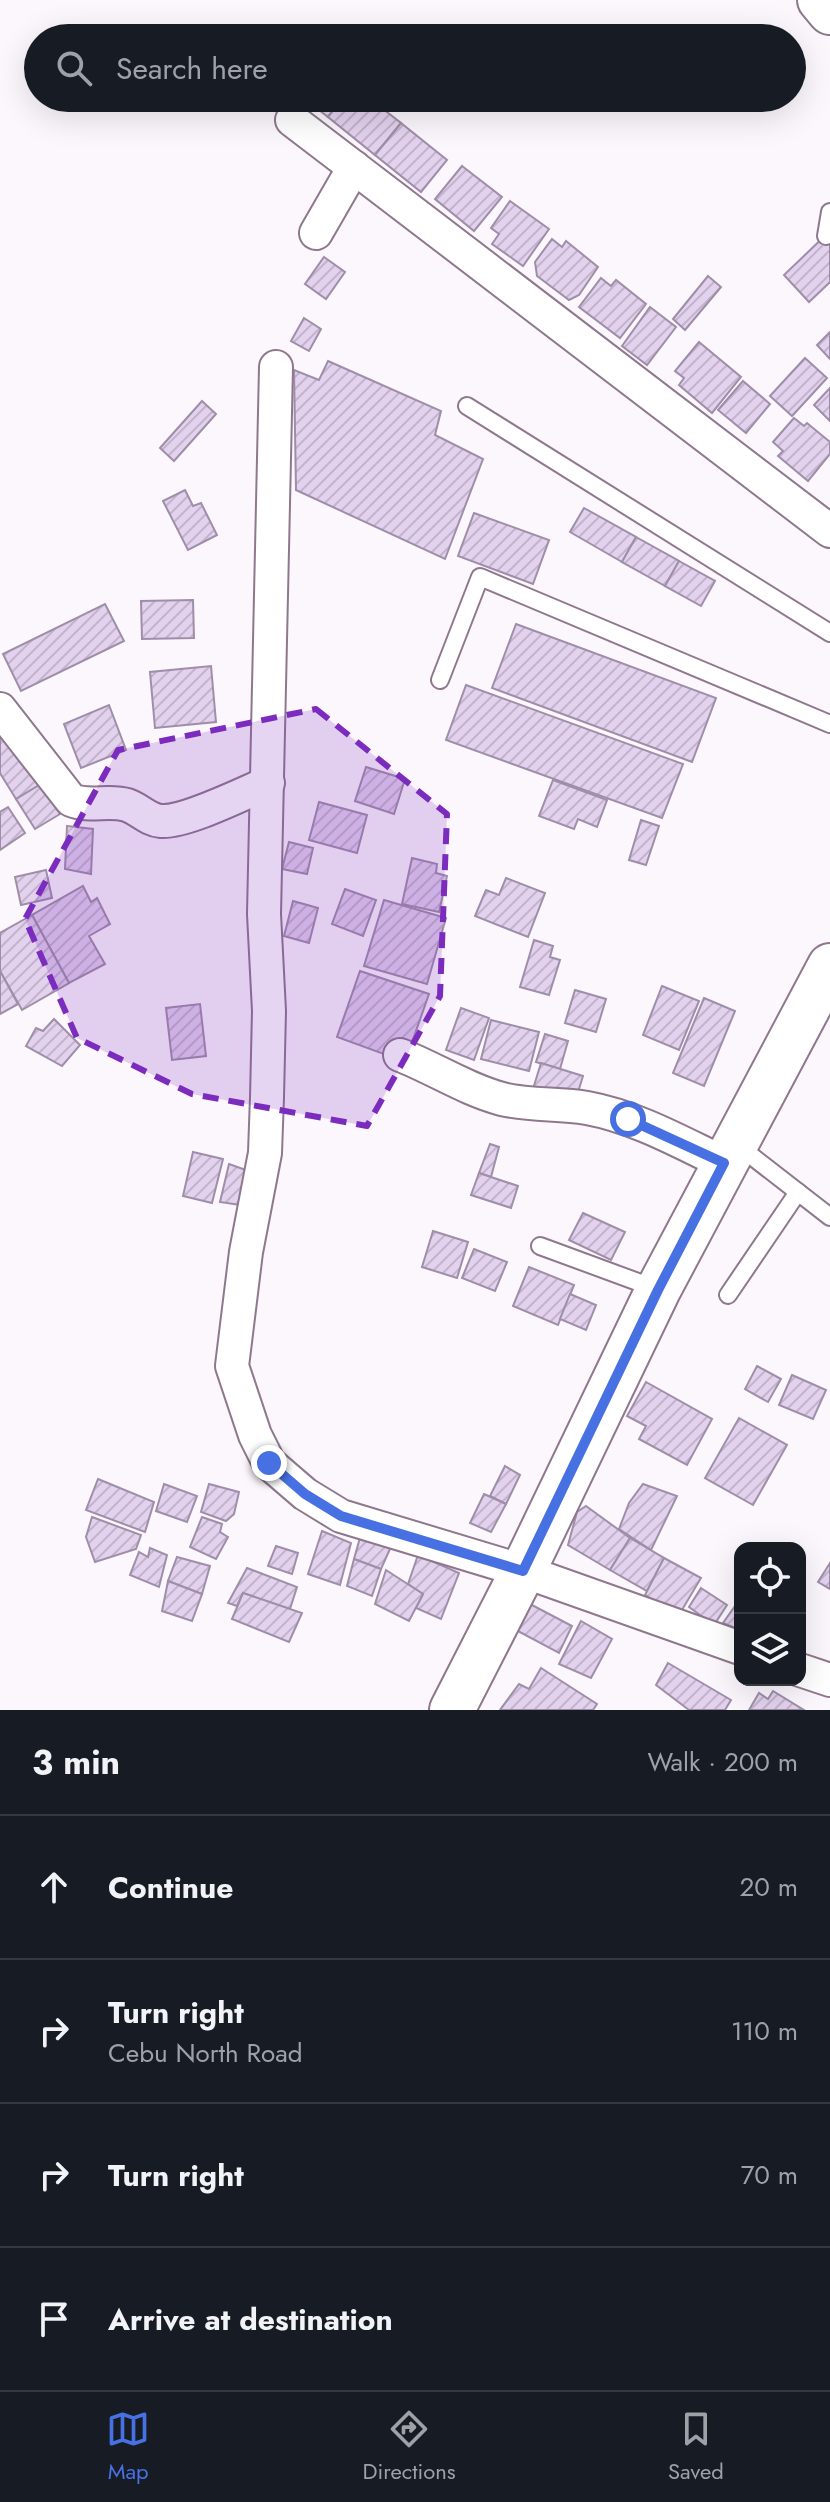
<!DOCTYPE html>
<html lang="en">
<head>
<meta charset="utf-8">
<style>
	body { margin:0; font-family:Jost,sans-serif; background:#242831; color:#f1f3f6 }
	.controls { position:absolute; right:24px; bottom:24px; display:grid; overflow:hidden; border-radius:16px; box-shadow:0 8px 32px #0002 }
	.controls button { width:72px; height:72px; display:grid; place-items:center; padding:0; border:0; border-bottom:2px solid #363941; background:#171b24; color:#f1f3f6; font:40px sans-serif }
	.stop { position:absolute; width:24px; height:24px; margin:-18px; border:6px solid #4770e3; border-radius:50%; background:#fff }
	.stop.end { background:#4770e3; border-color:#fff; box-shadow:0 2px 8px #0008 }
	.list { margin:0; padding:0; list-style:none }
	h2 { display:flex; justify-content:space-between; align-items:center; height:104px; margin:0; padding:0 32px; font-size:34px }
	h2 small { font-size:26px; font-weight:400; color:#9ea1a6 }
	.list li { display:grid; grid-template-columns:52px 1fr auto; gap:24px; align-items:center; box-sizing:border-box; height:144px; padding:0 32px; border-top:2px solid #363941 }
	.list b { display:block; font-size:30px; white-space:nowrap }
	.list p { margin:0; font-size:26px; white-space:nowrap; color:#9ea1a6 }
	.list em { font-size:26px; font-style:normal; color:#9ea1a6 }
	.icon { flex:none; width:44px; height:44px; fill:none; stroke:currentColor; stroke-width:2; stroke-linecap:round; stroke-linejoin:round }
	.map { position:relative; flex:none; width:830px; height:1710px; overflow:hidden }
	.search { position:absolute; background:#171b24; box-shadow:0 8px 32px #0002; left:24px; right:24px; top:24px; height:88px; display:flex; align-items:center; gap:20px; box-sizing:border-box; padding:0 28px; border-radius:44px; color:#9ea1a6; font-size:30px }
	.sheet { height:680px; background:#171b24 }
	nav { display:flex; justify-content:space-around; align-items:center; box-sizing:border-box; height:112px; border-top:2px solid #363941; background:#171b24; font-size:22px; color:#9ea1a6 }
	nav a { display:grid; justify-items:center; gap:4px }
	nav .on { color:#4770e3 }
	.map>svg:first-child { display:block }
	.building { fill:url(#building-hatch); stroke:#9f8ea9; stroke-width:2 }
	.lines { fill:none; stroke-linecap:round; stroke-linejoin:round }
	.service-casing { stroke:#8f788e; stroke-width:20 }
	.minor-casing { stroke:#8f788e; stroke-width:36 }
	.primary-casing { stroke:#8f788e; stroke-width:48 }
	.service { stroke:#fff; stroke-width:16 }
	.minor { stroke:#fff; stroke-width:32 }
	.primary { stroke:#fff; stroke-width:44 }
	.route { stroke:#4770e3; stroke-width:10 }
	.marked { fill:#7b2cbf; fill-opacity:0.2; stroke:#7b2cbf; stroke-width:6; stroke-dasharray:16 10; stroke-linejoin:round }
</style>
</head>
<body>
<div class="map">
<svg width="830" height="1710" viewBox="0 0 830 1710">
	<defs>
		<pattern id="building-hatch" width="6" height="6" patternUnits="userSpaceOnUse" patternTransform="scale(2)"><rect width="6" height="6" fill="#e3d2ee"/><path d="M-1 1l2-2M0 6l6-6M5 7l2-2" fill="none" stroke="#c3b4cc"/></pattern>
	</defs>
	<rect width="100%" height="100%" fill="#fcf7fc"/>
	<g class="building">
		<polygon points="304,98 343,98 328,117"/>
		<polygon points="343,98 369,98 401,123 375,155 328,117"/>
		<polygon points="401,123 447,160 421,192 375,155"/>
		<polygon points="462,166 502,197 474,231 435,199"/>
		<polygon points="510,201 549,229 523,266 492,244 499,234 491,228"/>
		<polygon points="830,231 830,282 809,302 784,275"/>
		<polygon points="552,239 562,247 566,241 598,267 579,295 569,300 537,276 535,262"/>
		<polygon points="324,257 345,272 326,299 305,284"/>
		<polygon points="708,276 721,287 685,330 673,319"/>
		<polygon points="601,278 611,286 616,280 646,304 620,338 579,307"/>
		<polygon points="650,307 676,327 647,365 622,346"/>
		<polygon points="304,318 321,329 309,351 291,341"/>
		<polygon points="830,332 830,359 817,345"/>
		<polygon points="699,342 741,377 712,413 679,385 684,378 675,371"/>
		<polygon points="805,358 827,378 792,416 770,396"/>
		<polygon points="328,361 441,411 435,435 483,459 445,559 296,490 294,370 319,380"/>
		<polygon points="743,381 770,404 746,433 718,410"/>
		<polygon points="830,388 830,421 814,405"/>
		<polygon points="202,401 216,414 174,461 160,448"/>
		<polygon points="794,418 804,426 807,423 830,442 830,454 808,481 778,456 783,451 773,442"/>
		<polygon points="185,490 193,506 201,503 217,535 188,550 163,501"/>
		<polygon points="584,508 636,537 622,562 570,532"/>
		<polygon points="474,513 549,540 533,584 458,556"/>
		<polygon points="636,537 679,561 665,586 622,562"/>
		<polygon points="679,561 715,581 701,606 665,586"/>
		<polygon points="193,600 194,638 142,639 141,601"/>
		<polygon points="105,604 124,641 21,691 3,654"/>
		<polygon points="516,624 716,698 692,762 492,688"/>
		<polygon points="211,666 216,722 155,728 150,672"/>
		<polygon points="466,685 683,764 662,818 446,740"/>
		<polygon points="109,705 126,750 81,768 64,724"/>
		<polygon points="0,731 41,784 16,799 0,773"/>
		<polygon points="366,767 405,779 394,814 355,801"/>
		<polygon points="553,780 607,800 597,827 578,819 574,829 539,816"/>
		<polygon points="41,784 60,814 35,829 16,799"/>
		<polygon points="319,802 367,815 357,853 309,840"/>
		<polygon points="8,807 25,833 0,850 0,812"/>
		<polygon points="641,820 659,826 646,865 629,860"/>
		<polygon points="67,826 93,829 91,874 65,869"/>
		<polygon points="289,842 313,848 307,874 282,869"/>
		<polygon points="412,858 437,864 436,873 447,876 439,912 402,904"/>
		<polygon points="46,870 52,898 21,905 15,877"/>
		<polygon points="506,878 545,893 528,937 475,916 486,890 499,895"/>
		<polygon points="83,886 91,902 97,898 110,924 89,936 105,964 69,983 32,915"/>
		<polygon points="345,889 376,900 363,936 332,924"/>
		<polygon points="384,900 446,918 427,984 364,966"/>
		<polygon points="293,901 318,908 309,943 284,936"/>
		<polygon points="32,915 69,983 22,1010 0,971 0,933"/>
		<polygon points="534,940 553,946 550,957 560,960 549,995 520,987"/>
		<polygon points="0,971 18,1004 0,1014"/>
		<polygon points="360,971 429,994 411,1045 392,1057 337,1037"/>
		<polygon points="662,986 699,1001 679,1050 643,1035"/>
		<polygon points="575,990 606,999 596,1032 565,1023"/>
		<polygon points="704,998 735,1011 704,1086 673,1073"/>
		<polygon points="200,1004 206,1056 172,1060 166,1008"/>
		<polygon points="461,1008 489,1018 474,1060 446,1050"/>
		<polygon points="54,1019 80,1045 62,1066 26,1046 36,1028 43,1031"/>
		<polygon points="491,1020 539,1032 529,1071 481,1059"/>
		<polygon points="545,1034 568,1041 560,1069 536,1062"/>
		<polygon points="541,1063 583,1076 575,1102 533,1089"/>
		<polygon points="490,1144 499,1147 491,1177 479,1173"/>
		<polygon points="193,1152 223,1159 212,1203 183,1196"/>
		<polygon points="229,1164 254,1173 247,1206 220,1202"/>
		<polygon points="479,1173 518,1186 511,1208 471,1195"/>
		<polygon points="583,1213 625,1232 611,1260 569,1240"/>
		<polygon points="433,1231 468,1242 457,1278 422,1267"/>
		<polygon points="474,1249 507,1262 495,1291 462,1278"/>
		<polygon points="529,1267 574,1285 558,1325 513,1306"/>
		<polygon points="570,1294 596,1305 586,1330 560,1319"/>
		<polygon points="757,1366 781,1379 768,1402 745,1389"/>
		<polygon points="792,1375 826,1390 813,1419 779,1405"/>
		<polygon points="646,1382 712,1419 687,1465 639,1439 646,1426 627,1416"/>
		<polygon points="739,1418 787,1445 753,1505 705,1478"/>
		<polygon points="505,1466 520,1475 506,1504 490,1496"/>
		<polygon points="98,1479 154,1502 145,1532 86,1510"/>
		<polygon points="164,1484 197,1496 187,1522 156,1511"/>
		<polygon points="209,1484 239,1492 234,1514 226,1521 201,1512"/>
		<polygon points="643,1484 677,1496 651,1550 619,1529 629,1503"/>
		<polygon points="484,1494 506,1504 491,1532 470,1523"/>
		<polygon points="586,1506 630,1538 610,1570 568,1545 577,1512"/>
		<polygon points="92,1517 141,1535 136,1549 95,1562 86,1537"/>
		<polygon points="202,1517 222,1524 220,1532 228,1537 216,1559 190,1547"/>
		<polygon points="363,1527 394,1540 381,1569 354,1559"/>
		<polygon points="322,1531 351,1543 340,1585 308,1574"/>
		<polygon points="630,1538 664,1558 647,1591 610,1570"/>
		<polygon points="276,1546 298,1553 292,1574 268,1566"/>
		<polygon points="150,1548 167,1555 159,1587 130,1575 139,1552 148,1557"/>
		<polygon points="418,1555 459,1573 441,1619 416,1608 423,1594 408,1584"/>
		<polygon points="177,1557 210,1566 202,1594 168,1581"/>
		<polygon points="664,1558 701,1578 679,1615 645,1595"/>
		<polygon points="354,1559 381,1569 372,1596 347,1586"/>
		<polygon points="830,1563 830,1589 818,1582"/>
		<polygon points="247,1568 297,1587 290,1609 243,1593 237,1606 228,1603"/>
		<polygon points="386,1570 423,1594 409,1621 375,1604"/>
		<polygon points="168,1581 202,1594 192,1621 162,1611"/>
		<polygon points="701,1588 727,1605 714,1625 689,1607"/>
		<polygon points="243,1593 302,1613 289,1642 232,1619"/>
		<polygon points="740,1599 740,1630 723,1623"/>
		<polygon points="530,1604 572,1626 559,1653 516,1630"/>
		<polygon points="581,1621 612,1639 591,1678 559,1664"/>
		<polygon points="668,1663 731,1700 725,1710 689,1710 656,1685"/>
		<polygon points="541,1668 597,1704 593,1710 500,1710 519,1684 529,1689"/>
		<polygon points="773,1691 804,1710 749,1710 759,1693 768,1699"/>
	</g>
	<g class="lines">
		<defs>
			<g id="service">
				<polyline points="826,236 830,212"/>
				<polyline points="467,406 830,633"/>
				<polyline points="440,680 480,577 830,724"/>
				<polyline points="736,1144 830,1217"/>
				<polyline points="540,1246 657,1289"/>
				<polyline points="728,1295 798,1192"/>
			</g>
			<g id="minor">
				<polyline points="292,120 830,531"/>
				<polyline points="316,233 354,167"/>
				<polyline points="276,367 264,914 269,1011 267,1097 265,1153 246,1252 232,1366 255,1435 269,1463 305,1494 341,1516 523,1571 740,1648"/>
				<path d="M0,709L71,800C90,808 108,799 127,805C139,809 148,820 161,821C185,823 244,793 268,783"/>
				<path d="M400,1055C434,1068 465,1089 502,1099C530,1106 559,1103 587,1108C636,1117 680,1142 724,1163"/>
				<polyline points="800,1670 830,1680"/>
			</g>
			<g id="primary">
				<polyline points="820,0 830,12"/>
				<polyline points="452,1710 523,1571 658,1290 830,966"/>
			</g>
		</defs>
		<use href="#service" class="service-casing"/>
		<use href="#minor" class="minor-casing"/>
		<use href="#primary" class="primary-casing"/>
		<use href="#service" class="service"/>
		<use href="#minor" class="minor"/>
		<use href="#primary" class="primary"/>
	</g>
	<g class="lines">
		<polyline class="route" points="269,1463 305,1494 341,1516 523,1571 658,1290 724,1163 628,1119"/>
	</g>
	<path class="marked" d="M316,709L447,814L440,996L367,1126L192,1094L77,1038L25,919L118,750Z"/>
</svg>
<div class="controls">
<button><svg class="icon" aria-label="locate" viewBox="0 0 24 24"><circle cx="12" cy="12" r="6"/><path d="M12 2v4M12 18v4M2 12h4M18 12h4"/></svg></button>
<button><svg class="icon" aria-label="layers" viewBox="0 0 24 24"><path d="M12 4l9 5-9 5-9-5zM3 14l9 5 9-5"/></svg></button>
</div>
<div class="stop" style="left:628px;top:1119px"></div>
<div class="stop end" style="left:269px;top:1463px"></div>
<div class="search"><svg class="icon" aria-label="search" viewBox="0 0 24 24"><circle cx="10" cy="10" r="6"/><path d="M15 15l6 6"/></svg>Search here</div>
</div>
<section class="sheet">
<h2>3 min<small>Walk · 200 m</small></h2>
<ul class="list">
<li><svg class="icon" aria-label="ahead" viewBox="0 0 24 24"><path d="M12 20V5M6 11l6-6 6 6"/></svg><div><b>Continue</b></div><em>20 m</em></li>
<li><svg class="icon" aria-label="right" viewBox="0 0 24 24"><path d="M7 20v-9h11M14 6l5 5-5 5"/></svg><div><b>Turn right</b><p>Cebu North Road</p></div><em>110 m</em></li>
<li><svg class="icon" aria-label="right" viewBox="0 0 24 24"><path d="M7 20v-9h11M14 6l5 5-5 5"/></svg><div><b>Turn right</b></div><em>70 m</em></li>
<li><svg class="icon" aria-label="arrive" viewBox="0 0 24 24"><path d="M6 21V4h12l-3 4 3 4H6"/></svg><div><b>Arrive at destination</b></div></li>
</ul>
</section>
<nav>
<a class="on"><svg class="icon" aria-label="map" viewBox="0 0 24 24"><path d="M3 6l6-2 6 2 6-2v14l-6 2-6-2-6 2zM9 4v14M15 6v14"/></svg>Map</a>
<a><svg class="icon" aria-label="directions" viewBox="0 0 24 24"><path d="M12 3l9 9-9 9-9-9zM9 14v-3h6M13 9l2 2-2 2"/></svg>Directions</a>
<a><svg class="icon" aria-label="saved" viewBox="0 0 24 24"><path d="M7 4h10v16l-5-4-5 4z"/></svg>Saved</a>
</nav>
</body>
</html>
